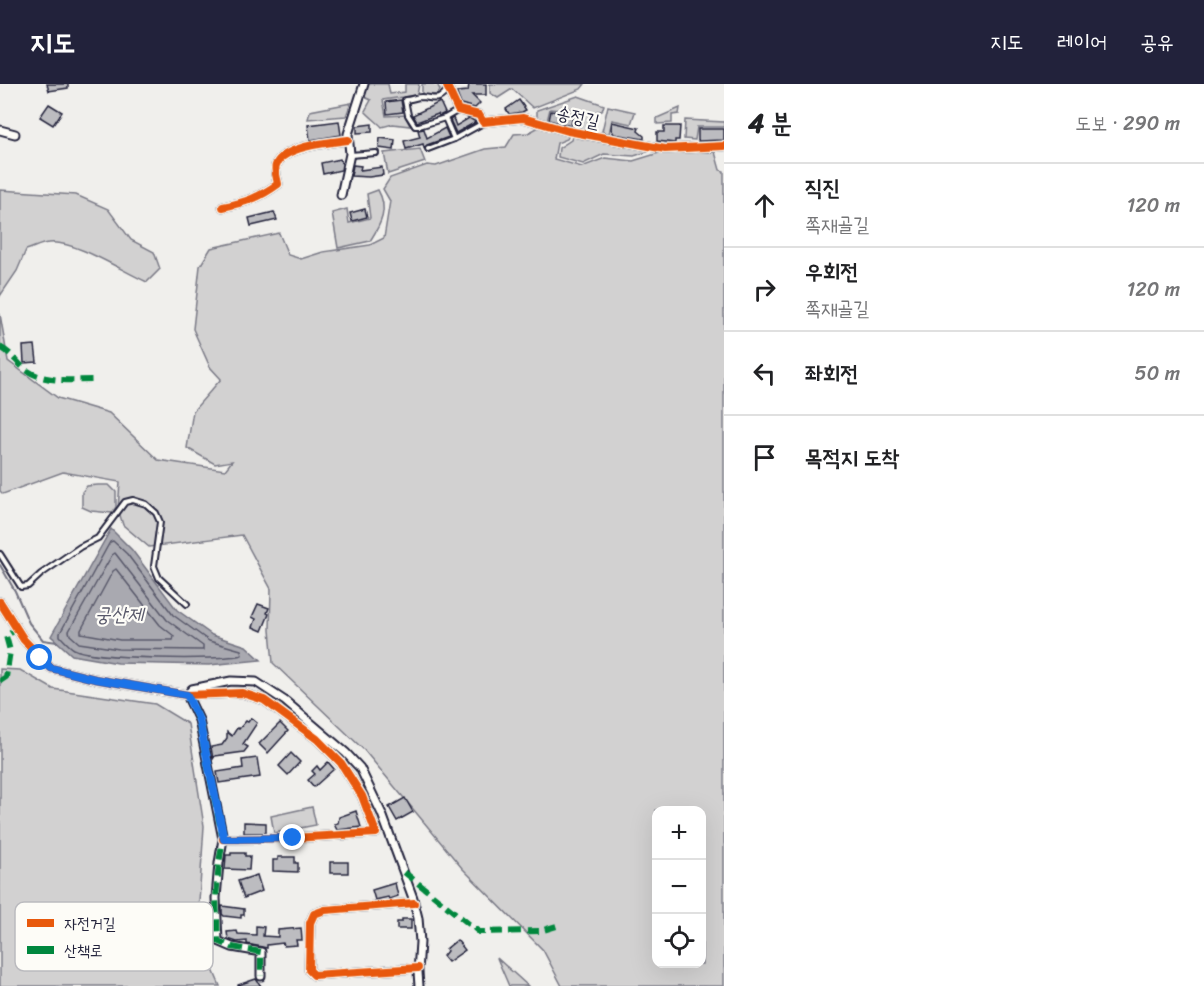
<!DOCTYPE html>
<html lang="ko">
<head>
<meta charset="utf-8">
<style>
	body { margin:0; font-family:Sriracha,"Poor Story",sans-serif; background:#f2f2f2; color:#202124 }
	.controls { position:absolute; right:18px; bottom:18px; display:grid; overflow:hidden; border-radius:12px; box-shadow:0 6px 24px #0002 }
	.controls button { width:54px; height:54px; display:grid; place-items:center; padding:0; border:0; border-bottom:2px solid #e0e0e0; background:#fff; color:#202124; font:30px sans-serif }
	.stop { position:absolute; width:18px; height:18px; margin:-14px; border:4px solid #1a73e8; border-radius:50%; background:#fff }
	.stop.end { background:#1a73e8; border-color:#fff; box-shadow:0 2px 6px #0008 }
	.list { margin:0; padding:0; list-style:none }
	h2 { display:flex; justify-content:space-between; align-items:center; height:78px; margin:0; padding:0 24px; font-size:26px }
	h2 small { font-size:20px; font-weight:400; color:#757577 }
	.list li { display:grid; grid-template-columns:39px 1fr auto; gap:18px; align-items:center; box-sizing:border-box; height:84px; padding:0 24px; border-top:2px solid #e0e0e0 }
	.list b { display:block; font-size:22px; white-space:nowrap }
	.list p { margin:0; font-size:20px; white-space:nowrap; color:#757577 }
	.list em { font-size:20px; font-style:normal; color:#757577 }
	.icon { flex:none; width:33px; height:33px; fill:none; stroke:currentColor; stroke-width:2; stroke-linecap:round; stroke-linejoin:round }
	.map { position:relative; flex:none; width:724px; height:902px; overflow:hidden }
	header { display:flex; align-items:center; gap:36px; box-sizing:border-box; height:84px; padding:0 30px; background:#22223b; color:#fff }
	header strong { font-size:28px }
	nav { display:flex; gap:33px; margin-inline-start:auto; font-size:21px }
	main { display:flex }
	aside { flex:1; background:#fff }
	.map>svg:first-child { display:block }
	.green { fill:#d2d1d1; stroke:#7a7a86; stroke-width:1.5; fill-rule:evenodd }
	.water { fill:#a9a9b0; stroke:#737381; stroke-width:1.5 }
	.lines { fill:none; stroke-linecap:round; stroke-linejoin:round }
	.shore { stroke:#58586a; stroke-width:1.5 }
	.stream { stroke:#737381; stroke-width:2 }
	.building { fill:#bcbcc0; stroke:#22223b; stroke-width:1.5 }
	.service-casing { stroke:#22223b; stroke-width:8 }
	.minor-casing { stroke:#22223b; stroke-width:11 }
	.service { stroke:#fdfcf7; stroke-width:4 }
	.minor { stroke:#fdfcf7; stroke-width:7 }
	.quiet { stroke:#00873e; stroke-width:6; stroke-dasharray:12 6; stroke-linecap:butt }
	.cycleway-casing { stroke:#fdfcf7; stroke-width:11 }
	.cycleway { stroke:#e8590c; stroke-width:8 }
	.route { stroke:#1a73e8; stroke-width:8 }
	.labels { text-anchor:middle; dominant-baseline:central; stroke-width:4.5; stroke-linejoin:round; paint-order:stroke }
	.street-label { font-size:18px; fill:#22223b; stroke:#fdfcf7 }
	.water-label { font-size:20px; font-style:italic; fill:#58586a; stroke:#fdfcf7 }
	.key { fill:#fdfcf7; stroke:#bbbbbf; stroke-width:1.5 }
	.key-label { font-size:16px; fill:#22223b }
</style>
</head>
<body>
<header>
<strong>지도</strong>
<nav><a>지도</a><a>레이어</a><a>공유</a></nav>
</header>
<main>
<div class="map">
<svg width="724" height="902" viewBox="0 0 724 902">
	<rect width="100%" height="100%" fill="#f0efec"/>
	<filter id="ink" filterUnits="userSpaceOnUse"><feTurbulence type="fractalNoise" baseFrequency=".0167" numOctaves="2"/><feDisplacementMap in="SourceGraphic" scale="12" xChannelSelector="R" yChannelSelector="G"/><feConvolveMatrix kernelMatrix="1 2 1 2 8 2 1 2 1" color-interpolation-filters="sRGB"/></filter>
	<g filter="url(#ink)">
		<g class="green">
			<path d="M368,0H388L390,10L405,8V0H419L417,11L383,16L386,32L405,31L410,42L393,40L382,43C380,40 369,32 365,27L371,16L362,12Z"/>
			<polygon points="422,0 437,0 440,6 437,11 422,10"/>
			<polygon points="490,0 585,0 581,5 533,24 512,5 498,14 490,9"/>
			<polygon points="578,12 604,21 602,27 597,27 591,48 573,44 577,29 571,25 562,23 561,26 550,25 547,37 537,34 537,26"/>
			<polygon points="351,19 346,32 308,35 310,27"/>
			<polygon points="608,22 635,28 631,40 612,36 609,50 602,47"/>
			<polygon points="680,24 679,30 672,31 672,39 657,40 657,34"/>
			<polygon points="685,36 724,38 724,43 697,43 695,56 684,55"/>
			<path d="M539,43L569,51L567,55L557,59L554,75L582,83L605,74L633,77L659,69L715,68L720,86L724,87V902H562L543,866L462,784L364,666L273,579L270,546L271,505L242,451L149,463L123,441L118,425L120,398L63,388L3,410L0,407V230L8,277L58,314L109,329L158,376L225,386L232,377L215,380L187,364L193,327L221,295L210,283L193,245L200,182L211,164L279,149L288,171L301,175L323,168L370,161L384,154L390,117L383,105L390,94L427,81L436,82L485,65L506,63L514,50L528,49ZM656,726H702V880H656Z"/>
			<polygon points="572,53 573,53 650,67 634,72 604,70 583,80 558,73 559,64 571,56"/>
			<polygon points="420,65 425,78 388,90 384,69"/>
			<path d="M0,106L76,111L108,125L131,156L154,168L160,185L147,198C122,187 75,156 49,159C42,159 33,164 26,166L17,187L0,212Z"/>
			<path d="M378,106C389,125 381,140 370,157L338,164L332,129L347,125L349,139L370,134L367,110Z"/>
			<polygon points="98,401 109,401 116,408 116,423 112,429 91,427 82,423 82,408 87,402"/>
			<polygon points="0,585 20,586 53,605 155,620 188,640 204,742 197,848 220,902 0,902"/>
			<polygon points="312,723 316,741 274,749 271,732"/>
			<polygon points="497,874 528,902 509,902"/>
		</g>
		<polygon class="water" points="111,445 132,466 177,526 212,551 246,562 261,576 209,581 118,579 72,571 51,552"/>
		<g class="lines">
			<g class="shore">
				<path d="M113,457L127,470L173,531L209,557L241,566L242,571C221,577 92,575 74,565C69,562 64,556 60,552V549L110,458Z"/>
				<polygon points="115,469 167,536 203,562 203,566 119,565 79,559 70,551 69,547 112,471"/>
				<polygon points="116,485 160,541 174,552 173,556 120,556 81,549 81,546 113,487"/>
			</g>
			<polyline class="stream" points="0,481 15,507 29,539 43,556 57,558"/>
		</g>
		<g class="building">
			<polygon points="47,0 68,0 68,4 49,7"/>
			<polygon points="469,0 486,0 486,11 472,11 480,19 475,24 461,20 457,10 457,8 468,7"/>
			<polygon points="401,16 403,28 387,30 386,18"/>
			<polygon points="519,16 526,26 522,28 509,30 506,25"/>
			<polygon points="440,18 445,29 439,32 438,30 417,38 413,31"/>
			<polygon points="49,20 62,28 53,41 40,33"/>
			<polygon points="563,25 573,30 571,42 549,36 551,27 562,28"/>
			<polygon points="453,34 456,42 469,34 476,38 456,49 450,36"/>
			<polygon points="339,37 341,51 310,56 308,41"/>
			<polygon points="612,38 639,44 638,47 644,52 644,55 614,50 611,45"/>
			<polygon points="372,40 372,48 357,49 357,42"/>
			<polygon points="664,42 680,42 679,56 675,56 675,59 657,57 657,48 664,48"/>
			<polygon points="445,44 449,53 427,61 424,64 423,60 406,65 404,57 420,53 418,46 424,45 427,54"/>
			<polygon points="698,45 724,45 724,56 698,57"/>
			<polygon points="380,54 395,56 394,66 379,64"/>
			<polygon points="340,75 342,80 341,86 323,90 321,79"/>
			<polygon points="353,81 361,82 360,86 382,83 383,91 369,93 351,92"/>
			<polygon points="365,125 367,133 352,137 350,129"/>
			<polygon points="274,128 277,136 251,142 249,134"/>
			<polygon points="35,261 37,278 24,279 23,262"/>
			<polygon points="258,520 269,524 267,529 269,530 262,547 253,543 256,535 252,533"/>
			<polygon points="251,634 257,639 243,660 248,663 244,668 215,672 213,675 211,663 222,661 227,654 227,648 232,652 237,644 239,645 246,637 248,638"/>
			<polygon points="280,639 288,647 268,669 259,660"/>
			<polygon points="291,669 300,678 288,691 279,682"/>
			<polygon points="257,674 260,693 219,699 217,688 243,684 242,676"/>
			<polygon points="328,678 334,685 314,703 308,696 315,690 312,687 317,682 320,686"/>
			<polygon points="405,714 413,728 397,737 389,723"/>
			<polygon points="356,727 361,743 337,746 334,740 338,739 339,733"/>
			<polygon points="244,738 266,739 266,749 244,749"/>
			<polygon points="231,769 245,769 245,772 250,772 249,786 225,785 226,771 231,771"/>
			<polygon points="278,773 295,773 295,779 298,779 298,788 273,787 273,776 278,776"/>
			<rect x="330" y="778" width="18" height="11"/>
			<polygon points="257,791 262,807 244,814 238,797"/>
			<polygon points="395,799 398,812 389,815 388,813 375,816 372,806"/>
			<polygon points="222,822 244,825 244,831 241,831 241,834 224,832 222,830"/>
			<polygon points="402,835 411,835 411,845 397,845 397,838 402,838"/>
			<polygon points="256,842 264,843 263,852 278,853 278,846 301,844 302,856 296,856 297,861 284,862 283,859 267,861 267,864 247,860 247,857 237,858 228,855 227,848 237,847 238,850 256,851"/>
			<polygon points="457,856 465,866 448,878 443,872 447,867 446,865"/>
			<polygon points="256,895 261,902 238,902 238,901"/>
		</g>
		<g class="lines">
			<defs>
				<g id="service">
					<path d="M448,5C438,19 435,14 421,13C416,13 411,16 405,16L408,31L415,42H419L445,34L457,27"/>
					<polyline points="445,34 454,55 485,38"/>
					<polyline points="428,65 454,55"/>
					<polyline points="350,71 376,69"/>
					<polyline points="0,470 21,503 28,502 41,490 80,463 98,454 125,418 133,416 146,420 156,429 160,438 154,482 159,494 187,520"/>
				</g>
				<g id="minor">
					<polyline points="446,0 458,26 479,31 483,38 523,34 568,47 665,65 724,62"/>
					<polyline points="0,46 15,50"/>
					<polyline points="341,111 350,70 348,50 364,0"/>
					<path d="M223,123C246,118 259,114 278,100C277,94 274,86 276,81C283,62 331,58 348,56"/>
					<polyline points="0,518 24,556 51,584 95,595 187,611 242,609 264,616 317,655 341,679 362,712 376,749 293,754 223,755"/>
					<polyline points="187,611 192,605 231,597 256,598 285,617 346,669 360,684 382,730 413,814 418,834 420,858 418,888 419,902"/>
					<polyline points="187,611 199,636 223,755 219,779 216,814 218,857 232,863 261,868 261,892"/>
					<polyline points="414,819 325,826 314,830 310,839 309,886 314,891 418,884"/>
				</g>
			</defs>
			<use href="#service" class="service-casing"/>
			<use href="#minor" class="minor-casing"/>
			<use href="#service" class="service"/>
			<use href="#minor" class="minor"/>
			<g class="quiet">
				<path d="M0,263C14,271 15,277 25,285C43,299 72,296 95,296"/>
				<polyline points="0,597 6,593 10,567 6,552 17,545"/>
				<polyline points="191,611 187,611 199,636 223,755 219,779 216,814 218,857 232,863 261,868 261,892"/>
				<polyline points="404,788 479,848 540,847 557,842"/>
			</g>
			<defs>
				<g id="cycleway">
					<polyline points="446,0 458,26 479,31 483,38 523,34 568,47 665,65 724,62"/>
					<path d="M223,123C246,118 259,114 278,100C277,94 274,86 276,81C283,62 331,58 348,56"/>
					<polyline points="0,518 24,556 51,584 95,595 187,611 242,609 264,616 317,655 341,679 362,712 376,749 293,754 223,755"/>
					<polyline points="414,819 325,826 314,830 310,839 309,886 314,891 418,884"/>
				</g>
			</defs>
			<use href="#cycleway" class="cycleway-casing"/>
			<use href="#cycleway" class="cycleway"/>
		</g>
	</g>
	<g class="lines" filter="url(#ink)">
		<polyline class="route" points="40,574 51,584 95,595 187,611 199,636 224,755 293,754"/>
	</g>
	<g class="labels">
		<g class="street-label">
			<text transform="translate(578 33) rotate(13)">송정길</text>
		</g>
		<g class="water-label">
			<text x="119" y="530">궁산제</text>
		</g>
	</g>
	<rect x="15" y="818" width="198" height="69" rx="9" class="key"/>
	<rect x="27" y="835" width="27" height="8" fill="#e8590c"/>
	<rect x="27" y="862" width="27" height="8" fill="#00873e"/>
	<g class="key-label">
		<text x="64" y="845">자전거길</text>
		<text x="64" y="872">산책로</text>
	</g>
</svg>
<div class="controls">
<button>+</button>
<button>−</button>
<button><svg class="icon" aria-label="locate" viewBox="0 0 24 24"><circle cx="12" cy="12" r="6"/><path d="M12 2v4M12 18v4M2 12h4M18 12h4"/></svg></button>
</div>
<div class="stop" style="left:40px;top:574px"></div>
<div class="stop end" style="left:293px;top:754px"></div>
</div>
<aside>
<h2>4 분<small>도보 · 290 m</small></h2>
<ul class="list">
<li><svg class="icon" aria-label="ahead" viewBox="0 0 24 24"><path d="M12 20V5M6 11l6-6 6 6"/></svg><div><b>직진</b><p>쪽재골길</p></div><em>120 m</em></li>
<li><svg class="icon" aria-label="right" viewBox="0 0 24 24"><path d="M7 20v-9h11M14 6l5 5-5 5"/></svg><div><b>우회전</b><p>쪽재골길</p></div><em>120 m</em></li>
<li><svg class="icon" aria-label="left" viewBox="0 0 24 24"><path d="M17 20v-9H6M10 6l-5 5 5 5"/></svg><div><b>좌회전</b></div><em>50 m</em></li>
<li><svg class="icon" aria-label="arrive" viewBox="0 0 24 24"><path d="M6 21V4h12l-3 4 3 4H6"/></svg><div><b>목적지 도착</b></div></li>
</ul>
</aside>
</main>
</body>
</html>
